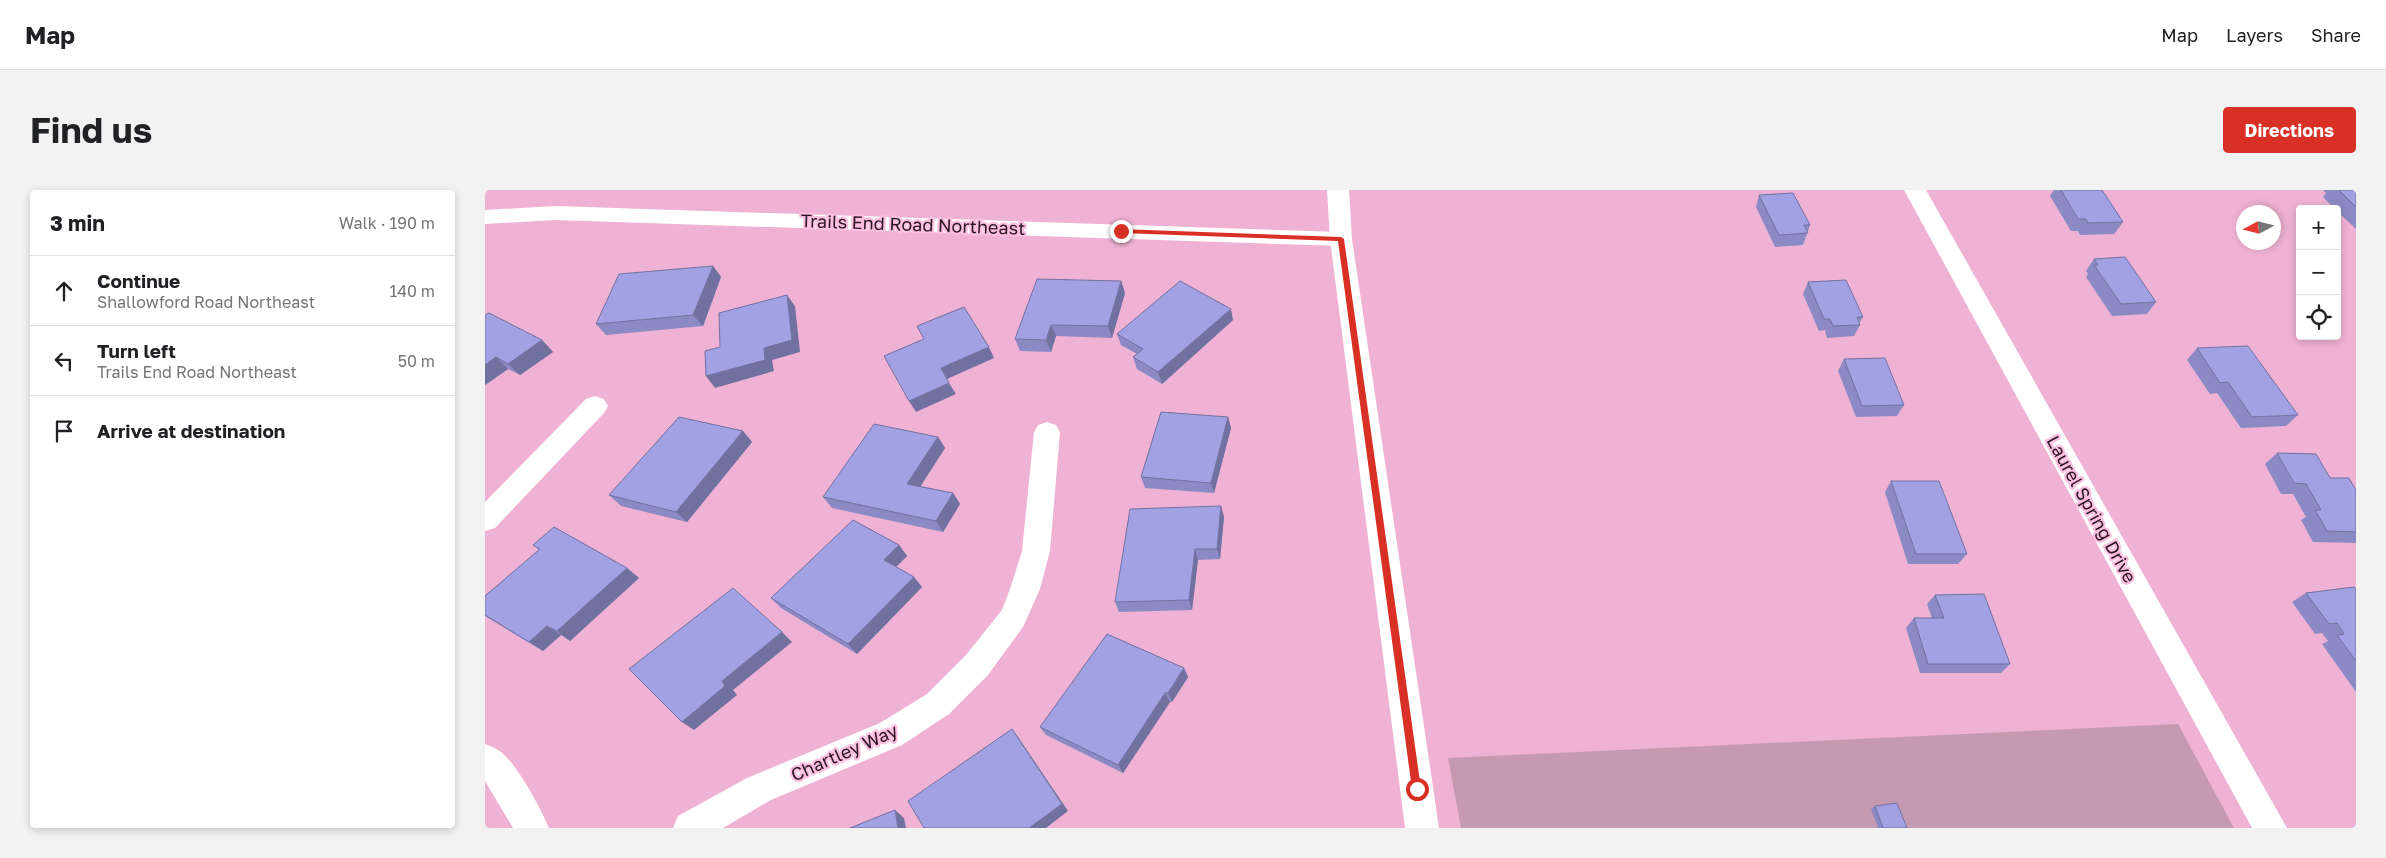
<!DOCTYPE html>
<html lang="en">
<head>
<meta charset="utf-8">
<style>
	body { margin:0; font-family:"Golos Text",sans-serif; background:#f2f2f2; color:#202124 }
	.controls { position:absolute; right:15px; top:15px; display:grid; overflow:hidden; border-radius:5px; box-shadow:0 2px 8px #0003 }
	.controls button { width:45px; height:45px; display:grid; place-items:center; padding:0; border:0; border-bottom:1px solid #e0e0e0; background:#fff; color:#202124; font:25px sans-serif }
	.compass { position:absolute; left:1751px; top:15px; width:45px; height:45px; border-radius:50%; background:#fff; box-shadow:0 2px 8px #0003; rotate:263deg }
	.stop { position:absolute; width:15px; height:15px; margin:-11px; border:4px solid #d93025; border-radius:50%; background:#fff }
	.stop.end { background:#d93025; border-color:#fff; box-shadow:0 1px 5px #0008 }
	.list { margin:0; padding:0; list-style:none }
	h2 { display:flex; justify-content:space-between; align-items:center; height:65px; margin:0; padding:0 20px; font-size:21px }
	h2 small { font-size:16px; font-weight:400; color:#757577 }
	.list li { display:grid; grid-template-columns:32px 1fr auto; gap:15px; align-items:center; box-sizing:border-box; height:70px; padding:0 20px; border-top:1px solid #e0e0e0 }
	.list b { display:block; font-size:19px; white-space:nowrap }
	.list p { margin:0; font-size:16px; white-space:nowrap; color:#757577 }
	.list em { font-size:16px; font-style:normal; color:#757577 }
	.icon { flex:none; width:28px; height:28px; fill:none; stroke:currentColor; stroke-width:2; stroke-linecap:round; stroke-linejoin:round }
	.map { position:relative; flex:none; width:1871px; height:638px; overflow:hidden; border-radius:5px }
	header { display:flex; align-items:center; gap:30px; box-sizing:border-box; height:70px; padding:0 25px; background:#fff; border-bottom:1px solid #e0e0e0 }
	header strong { font-size:24px }
	nav { display:flex; gap:28px; margin-inline-start:auto; font-size:18px }
	.intro { display:flex; align-items:center; justify-content:space-between; box-sizing:border-box; height:120px; padding:0 30px }
	h1 { margin:0; font-size:35px }
	.button { padding:12px 22px; border-radius:5px; background:#d93025; color:#fff; font-size:18px; font-weight:700 }
	main { display:flex; gap:30px; padding:0 30px }
	aside { flex:1; background:#fff; border-radius:5px; box-shadow:0 2px 8px #0003 }
	.map>svg:first-child { display:block }
	.green { fill:#c599b1 }
	.lines { fill:none; stroke-linecap:round; stroke-linejoin:round }
	.minor { fill:#fff; fill-rule:evenodd }
	.major { fill:#fff; fill-rule:evenodd }
	.wall { fill:#8b8ac4 }
	.shaded-wall { fill:#7171a0 }
	.building { fill:#a2a1e4; stroke:#7171a0 }
	.route { fill:#d93025 }
	.labels { text-anchor:middle; dominant-baseline:central; stroke-width:4.5; stroke-linejoin:round; paint-order:stroke }
	.street-label { font-size:18px; fill:#2c1623; stroke:#fdbfe1 }
</style>
</head>
<body>
<header>
<strong>Map</strong>
<nav><a>Map</a><a>Layers</a><a>Share</a></nav>
</header>
<div class="intro"><h1>Find us</h1><a class="button">Directions</a></div>
<main>
<aside>
<h2>3 min<small>Walk · 190 m</small></h2>
<ul class="list">
<li><svg class="icon" aria-label="ahead" viewBox="0 0 24 24"><path d="M12 20V5M6 11l6-6 6 6"/></svg><div><b>Continue</b><p>Shallowford Road Northeast</p></div><em>140 m</em></li>
<li><svg class="icon" aria-label="left" viewBox="0 0 24 24"><path d="M17 20v-9H6M10 6l-5 5 5 5"/></svg><div><b>Turn left</b><p>Trails End Road Northeast</p></div><em>50 m</em></li>
<li><svg class="icon" aria-label="arrive" viewBox="0 0 24 24"><path d="M6 21V4h12l-3 4 3 4H6"/></svg><div><b>Arrive at destination</b></div></li>
</ul>
</aside>
<div class="map">
<svg width="1871" height="638" viewBox="0 0 1871 638">
	<rect width="100%" height="100%" fill="#efb2d4"/>
	<polygon class="green" points="1693,534 1749,638 976,638 963,568"/>
	<g class="lines">
		<g class="minor">
			<polygon points="1419,0 1441,0 1802,638 1767,638"/>
			<polygon points="71,16 856,42 864,44 867,49 864,54 856,56 71,30 0,34 0,20"/>
			<polygon points="110,206 119,209 123,216 119,223 10,338 0,341 0,312 101,209"/>
			<polygon points="562,232 571,235 575,242 565,361 555,399 538,437 503,485 464,524 417,555 286,610 238,638 188,638 193,626 262,588 395,533 442,504 481,465 517,420 525,399 537,361 549,242 553,235"/>
			<path d="M0,554C9,557 17,561 23,569C37,584 56,619 64,638H28L0,591Z"/>
		</g>
		<polygon class="major" points="842,0 864,0 867,49 954,638 920,638 845,49"/>
	</g>
	<g class="wall">
		<polygon points="1569,0 1617,0 1638,32 1629,44 1595,45 1593,41 1586,41 1565,6"/>
		<polygon points="1838,0 1871,0 1871,39 1852,21 1852,19 1850,19 1838,7 1841,3"/>
		<polygon points="1274,5 1325,35 1318,55 1290,57 1271,17"/>
		<polygon points="1609,69 1671,112 1662,124 1627,126 1601,87 1603,84 1601,81"/>
		<polygon points="228,76 236,87 218,136 121,145 111,134"/>
		<polygon points="636,91 640,103 627,148 571,146 566,162 535,161 530,149"/>
		<polygon points="1323,92 1378,127 1374,133 1375,135 1369,146 1342,148 1340,140 1334,141 1318,104"/>
		<polygon points="0,125 57,150 68,162 35,185 23,179 0,195"/>
		<polygon points="748,130 677,194 652,179 648,167 652,164 636,155 632,144"/>
		<polygon points="1712,158 1813,225 1801,236 1756,238 1732,203 1725,204 1702,170"/>
		<polygon points="1359,169 1419,215 1412,226 1371,227 1353,181"/>
		<polygon points="743,227 746,238 729,303 660,298 656,287"/>
		<polygon points="258,241 267,252 202,332 136,316 124,305"/>
		<polygon points="453,247 460,258 435,296 468,303 475,314 458,342 347,318 338,307"/>
		<polygon points="1792,263 1871,300 1871,353 1828,352 1816,330 1821,327 1808,304 1796,304 1780,274"/>
		<polygon points="1406,291 1482,364 1473,374 1423,374 1400,302"/>
		<polygon points="736,316 739,327 735,369 713,370 707,420 634,422 630,412"/>
		<polygon points="48,355 142,378 154,388 85,451 76,445 58,461 0,426 0,406 54,360"/>
		<polygon points="414,355 422,366 411,377 437,397 372,464 296,418 286,408"/>
		<polygon points="1871,399 1871,502 1837,454 1843,451 1837,443 1830,444 1807,412 1821,403"/>
		<polygon points="1450,405 1525,474 1516,483 1435,483 1421,438 1429,428 1447,428 1442,414"/>
		<polygon points="699,478 703,487 687,512 685,512 638,583 561,545 555,537"/>
		<polygon points="1390,616 1422,638 1393,638 1386,619"/>
	</g>
	<g class="shaded-wall">
		<polygon points="228,76 236,87 218,136 208,125"/>
		<polygon points="636,91 640,103 627,148 623,136"/>
		<polygon points="302,105 310,116 315,162 287,170 289,181 230,198 221,186"/>
		<polygon points="746,119 748,130 677,194 673,182"/>
		<polygon points="566,135 571,146 566,162 561,150"/>
		<polygon points="57,150 68,162 35,185 23,174"/>
		<polygon points="504,157 509,168 462,189 456,178"/>
		<polygon points="11,167 23,179 0,195 0,175"/>
		<polygon points="464,193 471,204 431,222 424,211"/>
		<polygon points="743,227 746,238 729,303 726,293"/>
		<polygon points="258,241 267,252 202,332 191,322"/>
		<polygon points="453,247 460,258 430,305 422,294"/>
		<polygon points="468,303 475,314 458,342 451,331"/>
		<polygon points="736,316 739,327 735,369 732,359"/>
		<polygon points="414,355 422,366 408,380 399,370"/>
		<polygon points="710,359 713,370 707,420 704,410"/>
		<polygon points="142,378 154,388 85,451 72,441"/>
		<polygon points="429,387 437,397 372,464 363,454"/>
		<polygon points="62,436 76,445 58,461 44,452"/>
		<polygon points="297,442 307,452 248,500 252,505 209,540 197,532 237,491"/>
		<polygon points="699,478 703,487 687,512 683,503"/>
		<polygon points="680,503 685,512 638,583 633,575"/>
		<polygon points="527,539 533,547 583,621 561,638 544,638"/>
		<polygon points="410,620 419,628 421,638 413,638"/>
	</g>
	<g class="building">
		<polygon points="1576,0 1617,0 1638,32 1603,33 1601,29 1593,29"/>
		<polygon points="1854,0 1871,0 1871,17"/>
		<polygon points="1308,3 1325,35 1319,35 1323,43 1294,45 1274,5"/>
		<polygon points="1640,67 1671,112 1636,114 1609,75 1613,75 1609,69"/>
		<polygon points="228,76 208,125 111,134 134,84"/>
		<polygon points="552,89 636,91 623,136 566,135 561,150 530,149"/>
		<polygon points="1361,90 1378,127 1372,127 1375,135 1348,136 1345,129 1339,129 1323,92"/>
		<polygon points="695,91 746,119 673,182 648,167 658,159 632,144"/>
		<polygon points="302,105 307,150 279,158 280,170 221,186 220,161 235,157 234,123"/>
		<polygon points="479,117 504,157 456,178 464,193 424,211 399,166 439,149 432,136"/>
		<polygon points="4,123 57,150 23,174 11,167 0,175 0,125"/>
		<polygon points="1763,156 1813,225 1767,227 1743,192 1735,193 1712,158"/>
		<polygon points="1400,168 1419,215 1377,216 1359,169"/>
		<polygon points="676,222 743,227 726,293 656,287"/>
		<polygon points="194,227 258,241 191,322 124,305"/>
		<polygon points="389,234 453,247 422,294 468,303 451,331 338,307"/>
		<polygon points="1792,263 1831,264 1845,288 1864,288 1871,300 1871,342 1842,341 1830,320 1836,320 1821,294 1809,293"/>
		<polygon points="1406,291 1454,291 1482,364 1431,364"/>
		<polygon points="736,316 732,359 710,359 704,410 630,412 645,319"/>
		<polygon points="368,330 414,355 399,370 429,387 363,454 286,408"/>
		<polygon points="69,337 142,378 72,441 62,436 44,452 0,425 0,406 55,359 48,355"/>
		<polygon points="1869,397 1871,399 1871,471 1852,445 1859,444 1852,433 1844,434 1821,403"/>
		<polygon points="248,398 297,442 237,491 240,496 197,532 144,479"/>
		<polygon points="1499,404 1525,474 1443,474 1429,428 1459,428 1450,405"/>
		<polygon points="622,444 699,478 683,503 680,503 633,575 555,537"/>
		<polygon points="527,539 577,614 544,638 439,638 423,611"/>
		<polygon points="1412,613 1422,638 1398,638 1390,616"/>
		<polygon points="410,620 413,638 365,638"/>
	</g>
	<polygon class="route" points="634,39 856,47 859,49 936,599 935,602 928,602 927,599 853,51 636,43"/>
	<g class="labels">
		<g class="street-label">
			<text transform="translate(428 34) rotate(2)">Trails End Road Northeast</text>
			<text transform="translate(1607 319) rotate(61)">Laurel Spring Drive</text>
			<text transform="translate(359 562) rotate(-24)">Chartley Way</text>
		</g>
	</g>
</svg>
<div class="controls">
<button>+</button>
<button>−</button>
<button><svg class="icon" aria-label="locate" viewBox="0 0 24 24"><circle cx="12" cy="12" r="6"/><path d="M12 2v4M12 18v4M2 12h4M18 12h4"/></svg></button>
</div>
<svg class="compass" viewBox="-18 -18 36 36"><path d="M0-13l5 13h-10z" fill="#e53935"/><path d="M0 13l5-13h-10z" fill="#757577"/></svg>
<div class="stop" style="left:932px;top:599px"></div>
<div class="stop end" style="left:636px;top:41px"></div>
</div>
</main>
</body>
</html>
